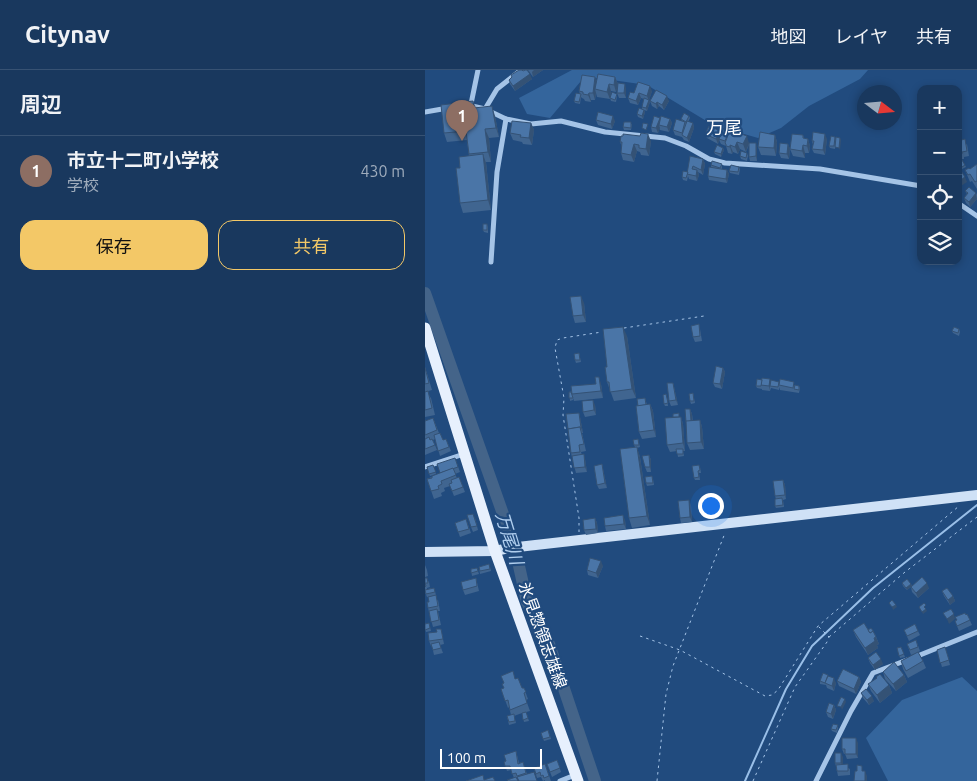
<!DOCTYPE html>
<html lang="ja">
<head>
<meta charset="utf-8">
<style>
	body { margin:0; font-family:Ubuntu,"Noto Sans JP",sans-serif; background:#264367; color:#f1f3f6 }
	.controls { position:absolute; right:15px; top:15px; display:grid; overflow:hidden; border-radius:10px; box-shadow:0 2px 8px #0003 }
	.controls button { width:45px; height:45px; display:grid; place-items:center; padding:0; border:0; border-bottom:1px solid #375273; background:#19385e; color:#f1f3f6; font:25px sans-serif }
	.compass { position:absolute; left:432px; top:15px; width:45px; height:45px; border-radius:50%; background:#19385e; box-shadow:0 2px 8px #0003; rotate:106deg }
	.scale { position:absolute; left:15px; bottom:12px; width:102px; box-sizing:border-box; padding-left:5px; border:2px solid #fff; border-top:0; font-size:14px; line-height:18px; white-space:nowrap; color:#fff; -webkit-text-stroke:4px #214b7e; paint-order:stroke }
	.you { position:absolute; left:285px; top:435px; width:18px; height:18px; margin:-12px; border:4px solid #fff; border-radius:50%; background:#1a73e8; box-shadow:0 0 0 8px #1a73e833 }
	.badge { display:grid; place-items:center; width:32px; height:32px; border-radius:50%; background:#f3c867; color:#fff; font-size:16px; font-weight:700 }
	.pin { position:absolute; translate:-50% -41px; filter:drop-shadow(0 1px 2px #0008) }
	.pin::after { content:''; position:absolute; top:26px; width:18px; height:15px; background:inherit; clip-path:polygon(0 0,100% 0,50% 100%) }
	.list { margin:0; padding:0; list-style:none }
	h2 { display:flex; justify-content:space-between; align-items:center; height:65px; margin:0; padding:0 20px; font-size:21px }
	h2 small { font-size:16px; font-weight:400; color:#9facbc }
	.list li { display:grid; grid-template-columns:32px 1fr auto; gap:15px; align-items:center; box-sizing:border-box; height:70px; padding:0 20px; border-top:1px solid #375273 }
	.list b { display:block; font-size:19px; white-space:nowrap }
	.list p { margin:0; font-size:16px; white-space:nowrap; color:#9facbc }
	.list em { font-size:16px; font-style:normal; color:#9facbc }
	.actions { display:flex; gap:10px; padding:15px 20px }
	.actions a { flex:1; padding:11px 0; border:1px solid #f3c867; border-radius:15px; text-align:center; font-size:18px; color:#f3c867 }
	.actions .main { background:#f3c867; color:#111 }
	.icon { flex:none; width:28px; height:28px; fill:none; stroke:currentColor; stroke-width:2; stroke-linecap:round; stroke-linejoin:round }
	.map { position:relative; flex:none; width:552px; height:711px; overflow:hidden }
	header { display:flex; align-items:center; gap:30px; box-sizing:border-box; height:70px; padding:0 25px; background:#19385e; border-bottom:1px solid #375273 }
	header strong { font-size:24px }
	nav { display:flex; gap:28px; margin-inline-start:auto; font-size:18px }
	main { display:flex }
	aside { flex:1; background:#19385e }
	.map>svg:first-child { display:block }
	.green { fill:#34659c }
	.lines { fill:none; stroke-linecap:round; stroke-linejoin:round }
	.stream { stroke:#99bfe8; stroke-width:2 }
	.river { stroke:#446489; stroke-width:12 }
	.path { stroke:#a5c4e7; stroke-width:1; stroke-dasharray:2.5 4; stroke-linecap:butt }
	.street { stroke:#a5c4e7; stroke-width:5 }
	.secondary { stroke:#cfe1f6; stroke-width:10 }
	.primary { stroke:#e7f0fd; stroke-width:11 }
	.wall { fill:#406590 }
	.shaded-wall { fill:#345275 }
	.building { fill:#4a75a7; stroke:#345275 }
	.labels { text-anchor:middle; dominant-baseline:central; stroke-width:4.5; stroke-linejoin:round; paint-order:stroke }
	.street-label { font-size:16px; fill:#fff; stroke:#214b7e }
	.neighbourhood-label { font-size:18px; fill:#fff; stroke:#214b7e }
	.water-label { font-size:18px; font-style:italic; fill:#b0ceee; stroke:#214b7e }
</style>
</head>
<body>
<header>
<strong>Citynav</strong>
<nav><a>地図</a><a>レイヤ</a><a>共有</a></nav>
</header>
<main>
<aside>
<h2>周辺<small></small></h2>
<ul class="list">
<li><span class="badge" style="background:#8d6e63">1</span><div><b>市立十二町小学校</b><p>学校</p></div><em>430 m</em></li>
</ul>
<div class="actions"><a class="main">保存</a><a>共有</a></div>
</aside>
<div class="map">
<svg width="552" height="711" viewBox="0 0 552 711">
	<rect width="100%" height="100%" fill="#214b7e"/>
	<g class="green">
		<polygon points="147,0 443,0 435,9 384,36 356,58 333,68 288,55 222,15 173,8 156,11 125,48 102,44 94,28"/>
		<polygon points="537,607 552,621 552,711 463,711 441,668 477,630"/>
	</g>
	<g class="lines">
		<polyline class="stream" points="320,711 361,619 387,576 448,518 552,435"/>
		<polyline class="river" points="0,223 90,478 102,532 124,574 170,711"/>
		<g class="path">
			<polyline points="199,258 279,246"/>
			<polyline points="154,462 154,448 138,345 139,328 130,278 132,270 138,268 177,262"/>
			<polyline points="215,566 255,580 340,626 347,625 353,620 393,556 534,436"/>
			<polyline points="404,567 480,502 552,447"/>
			<polyline points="232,711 241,624 248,596 300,463"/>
			<polyline points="328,711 370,617 402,572 404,567 393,556"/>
		</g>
		<g class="street">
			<polyline points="46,34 53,0"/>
			<polyline points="43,35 60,39 81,49 106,54 136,51 180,62 240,68 261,76 284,89 300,93 395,99 496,116"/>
			<polyline points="60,39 72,19 96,0"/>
			<polyline points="0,42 23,38"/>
			<polyline points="533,133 552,146"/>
			<polyline points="66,192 72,102 81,49"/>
			<polyline points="0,397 39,384"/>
			<polyline points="490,587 552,562"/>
			<polyline points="135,711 150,705"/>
			<polyline points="391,711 426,641 448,603 482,590"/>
		</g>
		<polyline class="secondary" points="0,482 70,481 84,478 552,425"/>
		<polyline class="primary" points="0,258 70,481 153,711"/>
	</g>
	<g class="wall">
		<polygon points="103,0 118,0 108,7"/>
		<polygon points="98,1 107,9 90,21 85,14 84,10"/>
		<polygon points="190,7 193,14 191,22 186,21 185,29 172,27 171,23 170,30 166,30 166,32 160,31 159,29 157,28 156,27 155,34 150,33 149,31 155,24 154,21 172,10"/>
		<polygon points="201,18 201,28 194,28 192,23"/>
		<polygon points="227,21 224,30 225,32 222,41 219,40 220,42 218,49 213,47 212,44 217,39 217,37 219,29 216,28 213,35 205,33 203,28 209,23"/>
		<polygon points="192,24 192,26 191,32 186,31 185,28"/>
		<polygon points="48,31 51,38 70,46 74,67 64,68 66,92 61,92 66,140 38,143 35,133 44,86 42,70 22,72 19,63"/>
		<polygon points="225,31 244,31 239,40 234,36 232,39 227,36"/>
		<polygon points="264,46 265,48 263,52 268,53 269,58 264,72 259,70 257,67 250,65 248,60 257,51 256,49"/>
		<polygon points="235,49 245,49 247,53 244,62 235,60 235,58 233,63 227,62 226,57"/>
		<polygon points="171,50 190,51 187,59 173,55"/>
		<polygon points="106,53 109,60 107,75 98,74 97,72 88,70 85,63"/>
		<polygon points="207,54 206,60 199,60 198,57"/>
		<polygon points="295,61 296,64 324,73 332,78 332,91 325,91 324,87 324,75 321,82 315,79 313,84 308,82 307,84 303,83 301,76 296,74 294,70 293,74 282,68 280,64"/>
		<polygon points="350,65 352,72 351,86 336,85 333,77"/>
		<polygon points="378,65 379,68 383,69 385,76 384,83 380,83 380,88 368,86 365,79"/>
		<polygon points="410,67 411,69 410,79 405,78 404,76"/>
		<polygon points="402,69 400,85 389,83 387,79 388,75 387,71"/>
		<polygon points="226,71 224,86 216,85 215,82 212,81 209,92 198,90 196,83 197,77 195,72"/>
		<polygon points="363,74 365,79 364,89 356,88 354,83"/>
		<polygon points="542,74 544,86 539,87 539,89 535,89 533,82"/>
		<polygon points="298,78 299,80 296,87 290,84 289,82"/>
		<polygon points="322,83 323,86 322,91 316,89 315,86"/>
		<polygon points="265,86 278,89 280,94 278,105 273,102 274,105 272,111 264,109 263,106 262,111 258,110 257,107 263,102"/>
		<polygon points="534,92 540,95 541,97 537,99"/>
		<polygon points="297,94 297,99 302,100 304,104 302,113 284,110 283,106 286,97 286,95"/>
		<polygon points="552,94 552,119 547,111 545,112 540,100 545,99"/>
		<polygon points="314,97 315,99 314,105 305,103 304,101"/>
		<polygon points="540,121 551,123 552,125 552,129 545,137 541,133 539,128 542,124"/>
		<polygon points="62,154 63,157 63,163 59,162 58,160"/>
		<polygon points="159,233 161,252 150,253 148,246"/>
		<polygon points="275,259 277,271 270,272 268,267"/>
		<polygon points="534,259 535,262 534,266 528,263 527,261"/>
		<polygon points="202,266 211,328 189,331 182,312 182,297"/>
		<polygon points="154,283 156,292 151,293 150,290"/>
		<polygon points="0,297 7,320 0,322"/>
		<polygon points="298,298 300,302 297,319 290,317 288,313"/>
		<polygon points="248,313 249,317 253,335 246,336 244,331"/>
		<polygon points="346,313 374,316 375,318 374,323 355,320 354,317 354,320 346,318 345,321 337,320 337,318 337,319 332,318 331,316"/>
		<polygon points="176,314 178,328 149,331 148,328 148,330 145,331 144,322"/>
		<polygon points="0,322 6,328 10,345 0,347"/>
		<polygon points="268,323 270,333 266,334 265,331"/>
		<polygon points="242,327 243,336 240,336 239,334"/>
		<polygon points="220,328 222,335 225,334 228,341 231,367 217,369 214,362 213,336"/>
		<polygon points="170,335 171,345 160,347 158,342"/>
		<polygon points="265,339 267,344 268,351 275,350 277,357 279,379 265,380 262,373"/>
		<polygon points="154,343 155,347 158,363 157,363 161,381 156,382 157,385 160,389 162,402 151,403 146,383"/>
		<polygon points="255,347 256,347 258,354 260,381 258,381 259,386 253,387 252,381 245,382 242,375"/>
		<polygon points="8,348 14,363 18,370 21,369 26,381 15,386 10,369 8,370 12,380 0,385 0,351"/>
		<polygon points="213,369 215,377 212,378 215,387 225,455 207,458 204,448 210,377 209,375"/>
		<polygon points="224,385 226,390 226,402 222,402 220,397"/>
		<polygon points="30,388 35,402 30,404 32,408 34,407 40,422 29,426 25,416 19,418 20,421 16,423 17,426 9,429 2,409 15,403"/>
		<polygon points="177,394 178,399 182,418 174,419 172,415"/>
		<polygon points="8,395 11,404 5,406 2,397"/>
		<polygon points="275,397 276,403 274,403 275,410 270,410 269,408"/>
		<polygon points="228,409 229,415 222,416 221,413"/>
		<polygon points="358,410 360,415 361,429 358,430 359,437 351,438 350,436 351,429 350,426"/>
		<polygon points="266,435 267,452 256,453 255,448"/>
		<polygon points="50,448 53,460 48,462 46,457"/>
		<polygon points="170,448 172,453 173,463 161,465 159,460"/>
		<polygon points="41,449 46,463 35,467 30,453"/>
		<polygon points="200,450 201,459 181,461 180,456"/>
		<polygon points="0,495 2,500 3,506 0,507"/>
		<polygon points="178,496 173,508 163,505 162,500"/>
		<polygon points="54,497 65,497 66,501 55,504"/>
		<polygon points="52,498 54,504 47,506 46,499"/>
		<polygon points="0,508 4,512 5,517 2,518 2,519 9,518 11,525 2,527 0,522"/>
		<polygon points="51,508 54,521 40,525 38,520"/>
		<polygon points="477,513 486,514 487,516 504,518 493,528 487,522 486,517 482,520 478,516"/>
		<polygon points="517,521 528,526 530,531 525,535 519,526"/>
		<polygon points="13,530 15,541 13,541 16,555 8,557 3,538"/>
		<polygon points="542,544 547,555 534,561 530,551"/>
		<polygon points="4,553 6,561 1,562 0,559"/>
		<polygon points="16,559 19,574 15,575 18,583 9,585 7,576 6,576 4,571 12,562"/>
		<polygon points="428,560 443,560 450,564 454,574 452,575 453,578 443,585 431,567"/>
		<polygon points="479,560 493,561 495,565 484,571"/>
		<polygon points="491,570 495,581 493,582 498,591 501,598 483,608 478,599 476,591 491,583 486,585 482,574"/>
		<polygon points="476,577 480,587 475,588 472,578"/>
		<polygon points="520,577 525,595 517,597 512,580"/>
		<polygon points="443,588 458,594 450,600 445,593"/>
		<polygon points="458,602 479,605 482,612 471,621 460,609"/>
		<polygon points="403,606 411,613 409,621 402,618 401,615 395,614 395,611"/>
		<polygon points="434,607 436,612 431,624 414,616 412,611"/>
		<polygon points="451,607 464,615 467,623 455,633 446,621 443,614 452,609"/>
		<polygon points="90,609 97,618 99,618 103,629 101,630 105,641 101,642 104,651 99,652 97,643 89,646 91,653 84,655 82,646 86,645 84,637 83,638 76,619 79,618"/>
		<polygon points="436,623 449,631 444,635 438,628"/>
		<polygon points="409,635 411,640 408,649 403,647 401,642"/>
		<polygon points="413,655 413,658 412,663 407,661 406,659"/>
		<polygon points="123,660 126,669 119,671 116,663"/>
		<polygon points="433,673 433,688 422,689 420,684 419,684 417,679"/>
		<polygon points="91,681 94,693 98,692 102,704 89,708 86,700 82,701 79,692 81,691"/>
		<polygon points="418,687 418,695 425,699 425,705 413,706 411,696 410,693"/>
		<polygon points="132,690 136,702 127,707 122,694"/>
		<polygon points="120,694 126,711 120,711 120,710 118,711 116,707 112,708 109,698"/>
	</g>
	<g class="shaded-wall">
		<polygon points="109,0 118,0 108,7 107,2"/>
		<polygon points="105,4 107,9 90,21 88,16"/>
		<polygon points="170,7 173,14 170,19 171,23 170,30 168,23"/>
		<polygon points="190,7 193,14 191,22 189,15"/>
		<polygon points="184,14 186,21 185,29 182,22"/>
		<polygon points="200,14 201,18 201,28 199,23"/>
		<polygon points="225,16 227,21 224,31 222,26"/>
		<polygon points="164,23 166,30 166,32 163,25"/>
		<polygon points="214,23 216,28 213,35 211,31"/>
		<polygon points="242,26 244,31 239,40 237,35"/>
		<polygon points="224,30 225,32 222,41 221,38"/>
		<polygon points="232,32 234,36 232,39 231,34"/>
		<polygon points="67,36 70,46 74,67 71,58"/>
		<polygon points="219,40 220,42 218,49 217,46"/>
		<polygon points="188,46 190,51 187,59 186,54"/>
		<polygon points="235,48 236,52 234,55 235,58 233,63 231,58"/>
		<polygon points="245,49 247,53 244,62 242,57"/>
		<polygon points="106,53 109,60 107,75 104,68"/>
		<polygon points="268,53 269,58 264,72 262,68"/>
		<polygon points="60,59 64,68 66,92 63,82"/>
		<polygon points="295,61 296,66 293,74 291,69"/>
		<polygon points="223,64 226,71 224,86 221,79"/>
		<polygon points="400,64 402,69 400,85 398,80"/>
		<polygon points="350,65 352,72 351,86 349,78"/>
		<polygon points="322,66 324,73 321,82 318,74"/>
		<polygon points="415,68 416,70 415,80 414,78"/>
		<polygon points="383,69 385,76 384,83 382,76"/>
		<polygon points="312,72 315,79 313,84 310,77"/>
		<polygon points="331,73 332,78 332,91 331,86"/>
		<polygon points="209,74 212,81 209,92 206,85"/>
		<polygon points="363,74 365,79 364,89 362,84"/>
		<polygon points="305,75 308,82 307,84 305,77"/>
		<polygon points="378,75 380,83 380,88 377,81"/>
		<polygon points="298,78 299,80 296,87 296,84"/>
		<polygon points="58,84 61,93 66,140 63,130"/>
		<polygon points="278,89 280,94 278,105 276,100"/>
		<polygon points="272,100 274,105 272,111 271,106"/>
		<polygon points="302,100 304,104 302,113 301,109"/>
		<polygon points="540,107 542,112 533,118 533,112"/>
		<polygon points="551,123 552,129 545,137 544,132"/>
		<polygon points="156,226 159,233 161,252 158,245"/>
		<polygon points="198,257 202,266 211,328 207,319"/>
		<polygon points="298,298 300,302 297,319 295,314"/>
		<polygon points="174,307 176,314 178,328 176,321"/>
		<polygon points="345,309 347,314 345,316 345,321 344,316"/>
		<polygon points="248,313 249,317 253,335 251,330"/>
		<polygon points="168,330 170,335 171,345 169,340"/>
		<polygon points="225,334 228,341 231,367 229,360"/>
		<polygon points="265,339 267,344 268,356 266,351"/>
		<polygon points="154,343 155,347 158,363 156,358"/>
		<polygon points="256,347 258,354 260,381 258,373"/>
		<polygon points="275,350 277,357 279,379 276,372"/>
		<polygon points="212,377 215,387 225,455 222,446"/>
		<polygon points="159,384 160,389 162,402 160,397"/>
		<polygon points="224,385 226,390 226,402 225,397"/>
		<polygon points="177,394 178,399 182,418 180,413"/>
		<polygon points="358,410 360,415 361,429 360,425"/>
		<polygon points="264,430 266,435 267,452 265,447"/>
		<polygon points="198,445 200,450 201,459 199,454"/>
		<polygon points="170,448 172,453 173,463 171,459"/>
		<polygon points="176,491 178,496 173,508 171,503"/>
		<polygon points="502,513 504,518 493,528 491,523"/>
		<polygon points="486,514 487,516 482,520 481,518"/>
		<polygon points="528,526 530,531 525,535 523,530"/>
		<polygon points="471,535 472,537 468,540 467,537"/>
		<polygon points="501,539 502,541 498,544 497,542"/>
		<polygon points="529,544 530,549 524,554 522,549"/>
		<polygon points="451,567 454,574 452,575 453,578 443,585 440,578"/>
		<polygon points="456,589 458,594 450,600 448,595"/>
		<polygon points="479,605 482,612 471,621 468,614"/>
		<polygon points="434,607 436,612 431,624 429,619"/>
		<polygon points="409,608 411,613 409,621 407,616"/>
		<polygon points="464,615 467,623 455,633 452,625"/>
		<polygon points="447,626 449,631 444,635 442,630"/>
		<polygon points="420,629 421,632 417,640 416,637"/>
		<polygon points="409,635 411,640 408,649 406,644"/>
		<polygon points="431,668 433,673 433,688 431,684"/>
		<polygon points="416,683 418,687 418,697 416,693"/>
		<polygon points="440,701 442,706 442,711 440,711"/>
	</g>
	<g class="building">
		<polygon points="94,0 97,0 98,1 100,0 102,0 105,4 88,16 84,10 87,7 86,5"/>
		<polygon points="173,4 190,7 189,15 184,14 182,22 170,19"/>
		<polygon points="157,5 170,7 168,23 164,23 163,25 158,24 158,22 154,21"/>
		<polygon points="213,12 225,16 222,26 214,23 211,31 203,28 205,22 209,23"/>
		<polygon points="193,13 200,14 199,23 192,23"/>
		<polygon points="231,20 242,26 237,35 232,32 231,34 225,31"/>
		<polygon points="187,22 192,24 190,30 185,28"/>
		<polygon points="151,23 156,24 154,32 149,31"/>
		<polygon points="219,28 224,30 221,38 217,37"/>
		<polygon points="48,31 49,38 67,36 71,58 60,59 63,82 44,84 41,61 19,63 16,35"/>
		<polygon points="214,38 219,40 217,46 212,44"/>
		<polygon points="173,42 188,46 186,54 171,50"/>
		<polygon points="259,43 264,46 261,52 256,49"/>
		<polygon points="229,46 235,48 231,58 226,57"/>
		<polygon points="236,46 245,49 242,57 234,55"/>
		<polygon points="251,49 260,52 257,63 248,60"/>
		<polygon points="87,51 106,53 104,68 95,67 96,65 85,63"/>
		<polygon points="262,51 268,53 262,68 257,65"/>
		<polygon points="199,52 206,52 206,58 198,57"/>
		<polygon points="218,53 223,54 221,60 217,58"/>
		<polygon points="284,56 295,61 291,69 280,64"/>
		<polygon points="298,59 304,61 300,71 294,69"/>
		<polygon points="305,60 322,66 318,74 312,72 310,77 305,75 305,77 301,76 301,74 300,73"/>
		<polygon points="335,62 350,65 349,78 333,77"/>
		<polygon points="388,62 400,64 398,80 387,79 389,71 387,71"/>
		<polygon points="216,63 223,64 221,79 214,78 214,75 209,74 206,85 196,83 197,72 195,72 196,66 198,66 198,64 215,66"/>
		<polygon points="367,64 378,65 378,68 383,69 382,76 378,75 377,81 365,79"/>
		<polygon points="406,66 410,67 409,76 404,76"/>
		<polygon points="411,67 415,68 414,78 410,77"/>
		<polygon points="540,69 542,81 537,82 537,84 534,85 533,71"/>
		<polygon points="324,73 331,73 331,86 324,87"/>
		<polygon points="355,73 363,74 362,84 354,83"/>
		<polygon points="292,75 298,78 296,84 289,82"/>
		<polygon points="316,81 322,83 321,88 315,86"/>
		<polygon points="58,84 63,130 35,133 31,98 35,98 34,87"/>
		<polygon points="265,86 278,89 276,100 268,96 267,99 272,100 271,106 262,104"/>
		<polygon points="537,90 540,95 537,97 534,92"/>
		<polygon points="287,91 297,94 295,98 286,95"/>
		<polygon points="552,94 552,111 550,112 545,104 543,105 540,100 544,98 545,99"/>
		<polygon points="306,95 314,97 313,102 304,101"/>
		<polygon points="533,96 540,107 533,112"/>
		<polygon points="284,97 302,100 301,109 283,106"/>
		<polygon points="258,101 263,102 261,108 257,107"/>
		<polygon points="544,117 551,123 544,132 539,128 543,123 540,121"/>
		<rect x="58" y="154" width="4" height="6"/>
		<polygon points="156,226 158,245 148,246 145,227"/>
		<polygon points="274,254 275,266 268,267 266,256"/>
		<polygon points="198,257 207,319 185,322 184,312 182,312 180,297 182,297 178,259"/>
		<polygon points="529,257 534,259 533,263 527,261"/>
		<polygon points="154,283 155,290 150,290 149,284"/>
		<polygon points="291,296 298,298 295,314 288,313"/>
		<polygon points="0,298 4,313 0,314"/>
		<polygon points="170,307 174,307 176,321 147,324 146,316 171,314"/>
		<polygon points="337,308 345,309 344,316 336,315"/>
		<polygon points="332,309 337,310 336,316 331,316"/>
		<polygon points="355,309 369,312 368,318 354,315"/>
		<polygon points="346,310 354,312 353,317 345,316"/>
		<polygon points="242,313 248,313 251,330 244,331"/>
		<polygon points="370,315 374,316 374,320 369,319"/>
		<polygon points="3,321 7,338 0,340 0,322"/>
		<polygon points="144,322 146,322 148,328 144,328"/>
		<polygon points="268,323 269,331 265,331 264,324"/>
		<polygon points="241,324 243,333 239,334 238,325"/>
		<polygon points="220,328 221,335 213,336 212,329"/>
		<polygon points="168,330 169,340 158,342 157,331"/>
		<polygon points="225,334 229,360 214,362 211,336"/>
		<polygon points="260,339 265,339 266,351 261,352"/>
		<polygon points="154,343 156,358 155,358 155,357 143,359 141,344"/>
		<polygon points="254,343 254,347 248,347 248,344"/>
		<polygon points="256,347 258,373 242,375 240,348"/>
		<polygon points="8,348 12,360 0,365 0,351"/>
		<polygon points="275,350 276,372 262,373 261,351"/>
		<polygon points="155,357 159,374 154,375 155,382 146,383 143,359"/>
		<polygon points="15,363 18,370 21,369 24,377 13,381 9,365"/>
		<polygon points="4,367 5,370 7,369 10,375 0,379 0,369"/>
		<polygon points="213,369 214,375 209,375 208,370"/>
		<polygon points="212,377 222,446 204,448 195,379"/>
		<polygon points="251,379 258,379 258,384 252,384"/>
		<polygon points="159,384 160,397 149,398 147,386"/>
		<polygon points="224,385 225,397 220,397 217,386"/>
		<polygon points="30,388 33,397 15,403 12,394"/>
		<polygon points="177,394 180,413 172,415 169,396"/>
		<polygon points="8,395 11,402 4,404 2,397"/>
		<polygon points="274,395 275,400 273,401 274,407 269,408 267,396"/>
		<polygon points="28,398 31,405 16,411 17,414 13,416 14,419 6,421 2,409 7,408 7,406"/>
		<polygon points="227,406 228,413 221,413 220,407"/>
		<polygon points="34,407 38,417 27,421 24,414 27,413 26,410"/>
		<polygon points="358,410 360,425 350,426 348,411"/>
		<polygon points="357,428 358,435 350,436 350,429"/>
		<polygon points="264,430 265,447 255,448 253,431"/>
		<polygon points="48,444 52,456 46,457 42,445"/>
		<polygon points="198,445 199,454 180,456 179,448"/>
		<polygon points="170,448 171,459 159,460 158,450"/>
		<polygon points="41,449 44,459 33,462 30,453"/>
		<polygon points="165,488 176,491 171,503 162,500"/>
		<polygon points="64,494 65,499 55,501 54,497"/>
		<polygon points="52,498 53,501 46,503 46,499"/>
		<polygon points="497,507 502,513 491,523 486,517"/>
		<polygon points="0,508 2,508 3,513 0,513 1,516 0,517"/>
		<polygon points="51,508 52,516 38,520 36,512"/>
		<polygon points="482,509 486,514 481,518 477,513"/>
		<polygon points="9,518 10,522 1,524 0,520"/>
		<polygon points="522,518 528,526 523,530 517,521"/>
		<polygon points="11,525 13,536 3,538 2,532 4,532 3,527"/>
		<polygon points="467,530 471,535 467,537 464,533"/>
		<polygon points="499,533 501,535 499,537 501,539 497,542 494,537"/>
		<polygon points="12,539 14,550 6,552 4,541"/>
		<polygon points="526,539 529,544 522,549 518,543"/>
		<polygon points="540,543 541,545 542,544 545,550 532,556 530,551 532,550 530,547"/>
		<polygon points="4,553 5,558 0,560 0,554"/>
		<polygon points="439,553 445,563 448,561 451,567 449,568 450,571 440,578 428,560"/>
		<polygon points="490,554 493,561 482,566 479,560"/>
		<polygon points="446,558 449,562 448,561 445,563 443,560"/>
		<polygon points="11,559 16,559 18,569 4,571 3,563 12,562"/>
		<polygon points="491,570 493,577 485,580 482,574"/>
		<polygon points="14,572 16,578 8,580 6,574"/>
		<polygon points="476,577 479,584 474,586 472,578"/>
		<polygon points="520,577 524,590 515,593 512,580"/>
		<polygon points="451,582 456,589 448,595 443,588"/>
		<polygon points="493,582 498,591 481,601 476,591"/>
		<polygon points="469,592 479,605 468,614 458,602"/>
		<polygon points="418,599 434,607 429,619 412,611"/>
		<polygon points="88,601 90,609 93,608 97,618 99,618 101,622 99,623 102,633 85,640 83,630 80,631 76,619 79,618 77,614 79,613 76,606"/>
		<polygon points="398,603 403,605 400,613 395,611"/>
		<polygon points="455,604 464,615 452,625 443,614 452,608 451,607"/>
		<polygon points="403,606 409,608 407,616 400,613"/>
		<polygon points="441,619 447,626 442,630 436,623"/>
		<polygon points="416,627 420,629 416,637 412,636"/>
		<polygon points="404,633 409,635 406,644 401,642"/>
		<polygon points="101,642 103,648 98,650 97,643"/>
		<polygon points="89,644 90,651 84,652 82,646"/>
		<polygon points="408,654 413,655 411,660 406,659"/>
		<polygon points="123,660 125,667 118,669 116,663"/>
		<polygon points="417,668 431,668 431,684 420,684 420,679 417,679"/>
		<polygon points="91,681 93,694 98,692 101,703 92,706 91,703 87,704 85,696 80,696 79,692 81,691 79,685"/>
		<rect x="410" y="683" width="6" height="10"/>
		<polygon points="132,690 135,698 125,702 122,694"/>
		<polygon points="120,694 124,706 119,708 118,705 116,706 115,702 111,704 109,698"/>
		<polygon points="423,694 423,701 412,701 411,695"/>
		<polygon points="432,695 437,696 437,701 440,701 440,711 429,711 430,701 432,701"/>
		<polygon points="109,702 112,711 94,711 92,707"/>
		<polygon points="58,705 59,710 68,707 70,711 41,711"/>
		<polygon points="91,707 93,711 83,711 82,710"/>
	</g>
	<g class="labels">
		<g class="street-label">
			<text transform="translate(118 565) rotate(70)">氷見惣領志雄線</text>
		</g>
		<g class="neighbourhood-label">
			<text x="299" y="57">万尾</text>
		</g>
		<g class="water-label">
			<text transform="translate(85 468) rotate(73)">万尾川</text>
		</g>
	</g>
</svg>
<div class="controls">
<button>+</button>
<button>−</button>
<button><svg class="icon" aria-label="locate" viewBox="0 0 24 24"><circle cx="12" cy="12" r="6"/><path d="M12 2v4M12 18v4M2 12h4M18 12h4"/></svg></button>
<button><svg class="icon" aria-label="layers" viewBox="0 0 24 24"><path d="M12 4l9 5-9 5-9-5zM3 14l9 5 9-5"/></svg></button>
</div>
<svg class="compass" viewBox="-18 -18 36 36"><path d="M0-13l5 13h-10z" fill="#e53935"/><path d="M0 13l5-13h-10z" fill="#9facbc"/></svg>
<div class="scale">100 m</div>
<div class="you"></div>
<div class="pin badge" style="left:37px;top:71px;background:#8d6e63">1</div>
</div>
</main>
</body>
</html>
